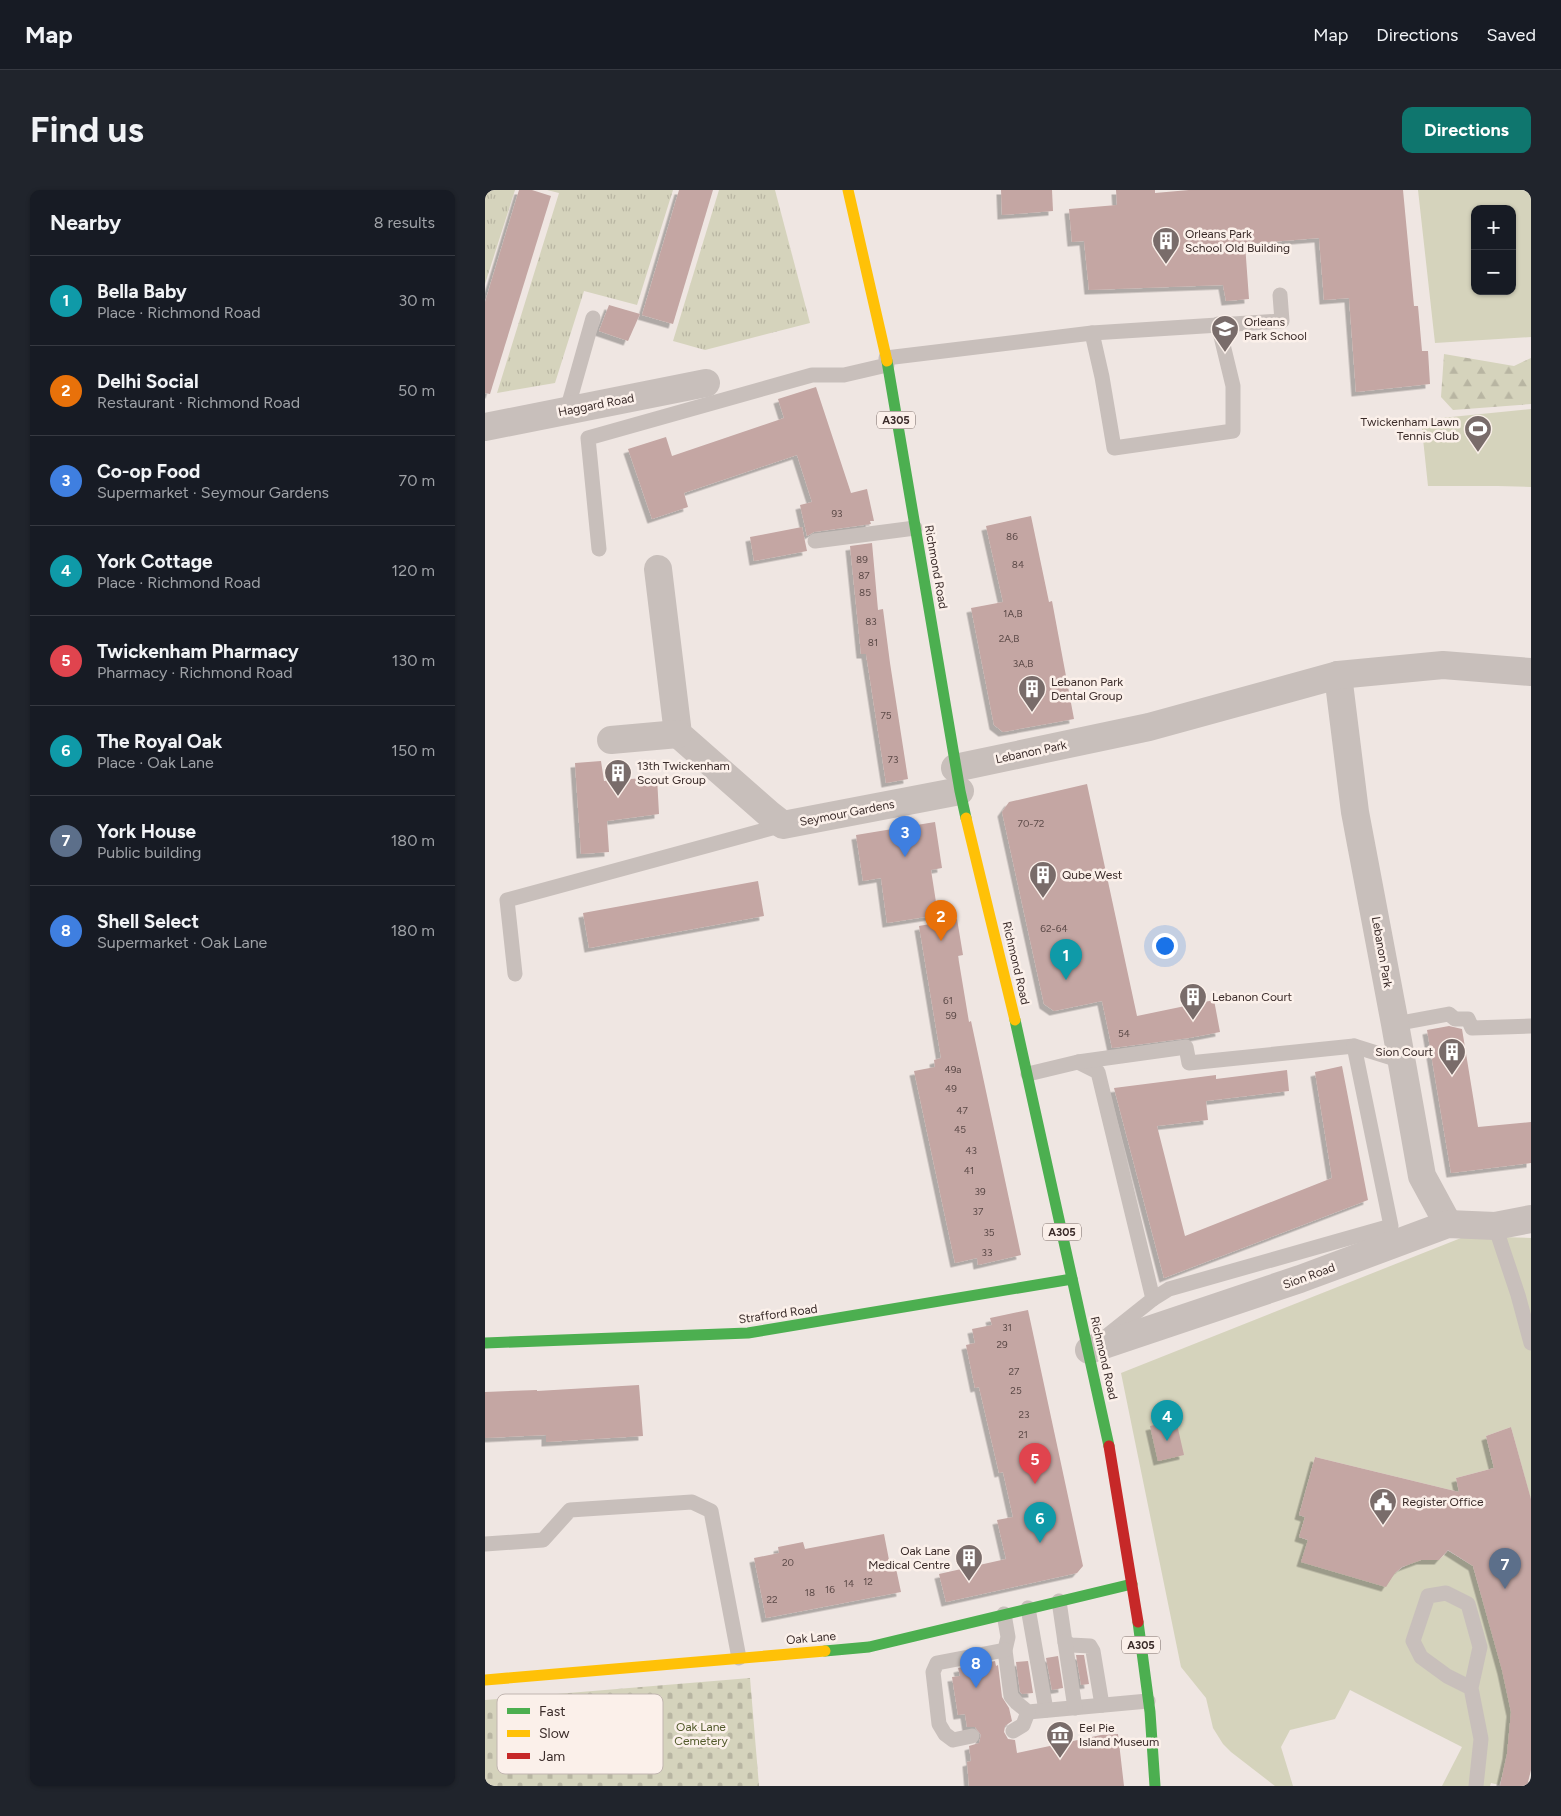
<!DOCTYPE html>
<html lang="en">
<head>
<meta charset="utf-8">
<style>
	body { margin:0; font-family:Figtree,sans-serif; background:#20242c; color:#f1f3f6 }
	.controls { position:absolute; right:15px; top:15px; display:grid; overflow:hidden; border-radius:10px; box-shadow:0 1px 4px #0004 }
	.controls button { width:45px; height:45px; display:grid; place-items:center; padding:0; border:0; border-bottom:1px solid #363941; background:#171b24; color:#f1f3f6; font:25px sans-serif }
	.you { position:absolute; left:679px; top:755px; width:18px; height:18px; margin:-12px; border:4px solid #fff; border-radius:50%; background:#1a73e8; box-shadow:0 0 0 8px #1a73e833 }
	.badge { display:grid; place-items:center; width:32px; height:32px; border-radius:50%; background:#0f766e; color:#fff; font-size:16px; font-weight:700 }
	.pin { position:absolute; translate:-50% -41px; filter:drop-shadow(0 1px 2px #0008) }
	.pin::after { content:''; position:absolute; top:26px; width:18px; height:15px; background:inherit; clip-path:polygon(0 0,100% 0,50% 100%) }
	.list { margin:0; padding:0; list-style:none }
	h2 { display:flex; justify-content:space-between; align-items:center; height:65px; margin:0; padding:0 20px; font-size:21px }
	h2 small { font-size:16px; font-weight:400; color:#9ea1a6 }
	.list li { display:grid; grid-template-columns:32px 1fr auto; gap:15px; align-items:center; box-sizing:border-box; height:90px; padding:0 20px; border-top:1px solid #363941 }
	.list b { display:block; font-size:19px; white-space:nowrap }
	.list p { margin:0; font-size:16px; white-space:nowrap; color:#9ea1a6 }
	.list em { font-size:16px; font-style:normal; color:#9ea1a6 }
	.map { position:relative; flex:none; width:1046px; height:1596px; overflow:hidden; border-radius:10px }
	header { display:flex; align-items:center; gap:30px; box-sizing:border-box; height:70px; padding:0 25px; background:#171b24; border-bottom:1px solid #363941 }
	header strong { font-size:24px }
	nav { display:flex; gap:28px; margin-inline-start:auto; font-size:18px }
	.intro { display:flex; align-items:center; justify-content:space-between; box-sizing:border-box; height:120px; padding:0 30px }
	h1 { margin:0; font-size:35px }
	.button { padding:12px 22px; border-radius:10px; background:#0f766e; color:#fff; font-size:18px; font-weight:700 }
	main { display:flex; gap:30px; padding:0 30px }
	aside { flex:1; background:#171b24; border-radius:10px; box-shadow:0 1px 4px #0004 }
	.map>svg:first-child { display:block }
	.grass { fill:url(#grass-tufts) }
	.forest { fill:url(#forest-firs) }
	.cemetery { fill:url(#cemetery-stones) }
	.park { fill:#d5d3bc; fill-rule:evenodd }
	.building { fill:#c4a6a3; filter:url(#shadow) }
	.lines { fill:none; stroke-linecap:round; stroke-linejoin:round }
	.lane { stroke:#c8bfbb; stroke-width:15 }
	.street { stroke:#c8bfbb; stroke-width:28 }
	.fast { stroke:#4caf50; stroke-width:11 }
	.slow { stroke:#ffc107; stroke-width:11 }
	.jam { stroke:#c62828; stroke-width:11 }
	.labels { text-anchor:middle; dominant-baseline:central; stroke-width:5; stroke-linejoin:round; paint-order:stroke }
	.number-label { font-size:10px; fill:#5c4a48 }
	.shield { fill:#fbf0ea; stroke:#746663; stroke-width:1 }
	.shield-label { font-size:11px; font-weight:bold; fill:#3a2b29 }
	.poi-label { font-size:12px; fill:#3a2b29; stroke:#fbf0ea; text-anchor:start }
	.street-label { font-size:12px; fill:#3a2b29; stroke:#fbf0ea }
	.park-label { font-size:12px; fill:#525a2b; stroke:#fbf0ea }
	.key { fill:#fbf0ea; stroke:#c1b5b0; stroke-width:1 }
	.key-label { font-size:14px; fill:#3a2b29 }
</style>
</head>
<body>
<header>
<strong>Map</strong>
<nav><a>Map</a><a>Directions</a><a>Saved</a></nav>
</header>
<div class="intro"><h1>Find us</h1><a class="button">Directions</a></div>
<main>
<aside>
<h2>Nearby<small>8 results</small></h2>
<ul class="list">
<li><span class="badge" style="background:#0f9aa8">1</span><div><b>Bella Baby</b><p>Place · Richmond Road</p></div><em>30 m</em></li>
<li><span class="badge" style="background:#e8710a">2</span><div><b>Delhi Social</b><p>Restaurant · Richmond Road</p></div><em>50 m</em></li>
<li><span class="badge" style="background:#3f7fe0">3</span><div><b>Co-op Food</b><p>Supermarket · Seymour Gardens</p></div><em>70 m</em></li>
<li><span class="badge" style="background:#0f9aa8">4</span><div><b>York Cottage</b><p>Place · Richmond Road</p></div><em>120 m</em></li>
<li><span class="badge" style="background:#e0444e">5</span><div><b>Twickenham Pharmacy</b><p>Pharmacy · Richmond Road</p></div><em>130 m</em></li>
<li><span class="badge" style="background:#0f9aa8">6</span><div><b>The Royal Oak</b><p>Place · Oak Lane</p></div><em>150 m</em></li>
<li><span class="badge" style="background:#5c6f8a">7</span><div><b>York House</b><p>Public building</p></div><em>180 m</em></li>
<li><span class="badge" style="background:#3f7fe0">8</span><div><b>Shell Select</b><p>Supermarket · Oak Lane</p></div><em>180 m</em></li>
</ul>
</aside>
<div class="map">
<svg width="1046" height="1596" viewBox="0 0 1046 1596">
	<defs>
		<pattern id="grass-tufts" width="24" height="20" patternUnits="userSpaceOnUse" patternTransform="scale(1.25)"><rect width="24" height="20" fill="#d5d3bc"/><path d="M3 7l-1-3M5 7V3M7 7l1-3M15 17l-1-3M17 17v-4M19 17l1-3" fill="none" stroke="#b8b5a2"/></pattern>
		<pattern id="forest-firs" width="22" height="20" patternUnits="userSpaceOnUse" patternTransform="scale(1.25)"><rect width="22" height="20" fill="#d5d3bc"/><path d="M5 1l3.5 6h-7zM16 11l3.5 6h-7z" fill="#b8b5a2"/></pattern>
		<pattern id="cemetery-stones" width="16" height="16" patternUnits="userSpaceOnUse" patternTransform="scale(1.25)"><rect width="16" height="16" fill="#d5d3bc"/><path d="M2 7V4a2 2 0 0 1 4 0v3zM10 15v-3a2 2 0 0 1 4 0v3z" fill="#b8b5a2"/></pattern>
		<filter id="shadow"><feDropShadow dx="-4.5" dy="4.5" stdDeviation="0" flood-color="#0004"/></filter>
	</defs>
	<rect width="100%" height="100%" fill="#efe6e2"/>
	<g class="grass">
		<polygon points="0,0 30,0 0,94"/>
		<polygon points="62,0 188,0 152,115 99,101 70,193 12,203 74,3"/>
		<polygon points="234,0 290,0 325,133 220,160 188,151"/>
	</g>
	<polygon class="forest" points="959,164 1029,176 1046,168 1046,214 968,220 956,207"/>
	<polygon class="cemetery" points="265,1488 274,1596 0,1596 0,1510"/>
	<g class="park">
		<path d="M933,0H1046V147L950,153ZM990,19H1027V101H990Z"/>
		<polygon points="1046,219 1046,297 1013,296 943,296 936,230"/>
		<path d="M981,1046L1046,1048V1310L1026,1237L1001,1246L1009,1278L971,1288L974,1302L830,1267L814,1325L820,1327L814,1347L910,1383C924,1372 936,1367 954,1370L963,1361L988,1376C1001,1424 1019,1472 1026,1521C1028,1539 1021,1579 1014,1595L1006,1593L1005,1596H957L977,1557L865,1500L850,1529L805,1540L796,1557L808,1596H790L746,1562L738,1554L728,1538L721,1508L696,1477L636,1183Z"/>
	</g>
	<g class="building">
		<polygon points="34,0 47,0 66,6 5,204 0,203 0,112"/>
		<polygon points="194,0 228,0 188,134 157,125"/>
		<polygon points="516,0 567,0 568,21 517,25"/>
		<polygon points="631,0 670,0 670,3 704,0 918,0 929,116 933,116 937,161 943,161 945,194 871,202 864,108 839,110 834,48 760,54 764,109 741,111 738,95 604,100 599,51 587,52 584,19 632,15"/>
		<polygon points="124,115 155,124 143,151 114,141"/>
		<polygon points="331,197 366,303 382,299 389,331 385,331 386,334 329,342 322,346 315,315 327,312 312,265 199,303 203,317 167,329 143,259 181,247 187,266 299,228 293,209"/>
		<polygon points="546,326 564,412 567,411 589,529 518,542 509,535 486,418 518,412 501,336"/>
		<polygon points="317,337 322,361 269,371 265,347"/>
		<polygon points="387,353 393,420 398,419 405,473 423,589 401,593 381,464 376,464 365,356"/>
		<polygon points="116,571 119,591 172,587 174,624 122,631 124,662 96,664 90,573"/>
		<polygon points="602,594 652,826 729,810 735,842 704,848 627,858 617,811 569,821 559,814 517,622 524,612"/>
		<polygon points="450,632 457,678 446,680 453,725 402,733 396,688 378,691 371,645"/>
		<polygon points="273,691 279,726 104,758 98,723"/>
		<polygon points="472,729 478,765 473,766 484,832 486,831 536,1065 493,1075 492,1068 470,1073 429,881 450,877 449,870 456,868 434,736"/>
		<polygon points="964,836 977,839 993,937 1046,932 1046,973 966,983 942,840"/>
		<polygon points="857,876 883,1010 679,1088 629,898 731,885 731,889 802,880 804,901 721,911 723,930 672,936 700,1046 847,988 830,882"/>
		<polygon points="543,1120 598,1376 592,1383 461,1412 454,1384 521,1369 512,1330 528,1327 518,1282 514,1283 494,1197 490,1198 481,1155 490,1153 487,1139 507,1135 505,1128"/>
		<polygon points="154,1195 158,1246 61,1252 61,1245 0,1248 0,1202 52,1200 52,1201"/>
		<polygon points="691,1230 699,1265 673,1271 665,1236"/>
		<polygon points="1026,1237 1046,1309 1046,1580 1042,1596 1015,1596 1022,1564 1026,1522 1017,1480 988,1376 963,1360 954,1370 936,1370 917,1377 910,1383 901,1397 816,1372 823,1350 814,1347 820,1327 814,1325 830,1267 974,1302 971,1288 1009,1278 1001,1246"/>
		<polygon points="399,1344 404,1370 409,1369 416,1402 281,1428 269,1368 294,1363 293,1357 318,1352 320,1359"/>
		<polygon points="591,1465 599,1465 604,1494 596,1495"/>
		<polygon points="573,1466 578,1498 567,1500 561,1468"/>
		<polygon points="510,1471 511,1476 513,1475 517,1507 524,1518 527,1531 520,1536 519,1542 523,1549 530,1550 532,1563 616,1545 633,1544 639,1596 484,1596 482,1572 486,1571 484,1556 494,1553 496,1545 490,1537 482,1537 480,1524 473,1525 467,1487 475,1486 473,1478"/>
		<polygon points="543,1471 548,1503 537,1504 535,1502 531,1472"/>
	</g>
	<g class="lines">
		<g class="lane">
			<polyline points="607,143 617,187 629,258 748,241 748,196 733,134"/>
			<polyline points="401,168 607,143 797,131 795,105"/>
			<polyline points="82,220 108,128"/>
			<polyline points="330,351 430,338"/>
			<polyline points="114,359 103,248 327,185 359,185 402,175"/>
			<polyline points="30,784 22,710 298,635"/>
			<polyline points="910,834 964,824 970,829 983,829 987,838 1046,836"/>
			<polyline points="593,872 613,882 668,1109 619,1148"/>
			<polyline points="543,884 593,872 701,857 704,873 869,856 917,871"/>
			<polyline points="1010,1036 1033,1105 1046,1153"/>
			<polyline points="668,1109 684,1099 906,1036 869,856"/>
			<polyline points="0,1354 58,1350 85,1320 207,1312 226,1321 254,1468"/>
			<polyline points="574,1411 580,1452 586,1455 605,1456 608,1461 617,1515"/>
			<polyline points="543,1418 561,1520"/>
			<polyline points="519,1424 523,1447 520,1460 526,1506 532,1513 543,1522 663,1511"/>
			<polyline points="580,1452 590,1518"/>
			<polyline points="986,1498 962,1486 936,1467 928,1451 943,1406 961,1403 983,1414 995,1457 986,1498 996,1549 991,1596"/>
			<polyline points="528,1541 538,1535 543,1522"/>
			<polyline points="487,1546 468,1550 460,1544 454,1534 448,1482 452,1473 520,1460"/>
		</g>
		<g class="street">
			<polyline points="0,237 221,193"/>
			<polyline points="173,379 193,544 284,624 298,635 475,601"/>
			<polyline points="853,485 870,622 910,834 937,986 963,1034"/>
			<polyline points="126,550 193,544"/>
			<polyline points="470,578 664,537 853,485 958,475 1046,482"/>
			<polyline points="604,1160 815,1089 963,1034 1010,1036 1046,1029"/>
		</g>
		<g class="fast">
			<polyline points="402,171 475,601 481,628"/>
			<polyline points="530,830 624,1256"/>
			<polyline points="0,1153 263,1143 587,1089"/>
			<polyline points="653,1432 665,1522 670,1596"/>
			<polyline points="340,1461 384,1457 647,1394"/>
		</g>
		<g class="slow">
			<polyline points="363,0 402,171"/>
			<polyline points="481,628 530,830"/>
			<polyline points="0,1490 340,1461"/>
		</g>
		<polyline class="jam" points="624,1256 653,1432"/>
	</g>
	<defs>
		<symbol id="building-pin" viewBox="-11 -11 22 30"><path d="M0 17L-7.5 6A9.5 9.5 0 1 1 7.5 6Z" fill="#796c6a" stroke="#fbf0ea"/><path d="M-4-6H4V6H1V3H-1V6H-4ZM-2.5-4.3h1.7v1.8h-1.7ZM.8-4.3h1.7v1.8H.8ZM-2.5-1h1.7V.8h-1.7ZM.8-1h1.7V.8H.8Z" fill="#fff"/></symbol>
		<symbol id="school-pin" viewBox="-11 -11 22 30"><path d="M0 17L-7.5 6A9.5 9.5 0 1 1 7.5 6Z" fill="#796c6a" stroke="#fbf0ea"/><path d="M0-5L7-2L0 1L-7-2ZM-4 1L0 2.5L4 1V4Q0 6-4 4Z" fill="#fff"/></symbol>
		<symbol id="stadium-pin" viewBox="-11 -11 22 30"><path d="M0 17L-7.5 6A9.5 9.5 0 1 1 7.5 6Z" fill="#796c6a" stroke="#fbf0ea"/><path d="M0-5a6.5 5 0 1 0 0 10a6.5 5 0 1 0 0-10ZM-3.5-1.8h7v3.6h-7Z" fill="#fff"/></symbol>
		<symbol id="civic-pin" viewBox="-11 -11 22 30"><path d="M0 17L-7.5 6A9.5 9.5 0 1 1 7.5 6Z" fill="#796c6a" stroke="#fbf0ea"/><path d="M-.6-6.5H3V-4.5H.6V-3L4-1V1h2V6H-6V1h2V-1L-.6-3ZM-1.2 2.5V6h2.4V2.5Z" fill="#fff"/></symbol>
		<symbol id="museum-pin" viewBox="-11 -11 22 30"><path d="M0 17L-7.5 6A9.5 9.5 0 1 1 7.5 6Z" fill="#796c6a" stroke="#fbf0ea"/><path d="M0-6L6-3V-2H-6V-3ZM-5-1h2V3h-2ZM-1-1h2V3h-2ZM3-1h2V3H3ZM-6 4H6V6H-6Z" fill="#fff"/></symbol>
	</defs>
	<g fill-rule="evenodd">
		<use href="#building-pin" x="665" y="35" width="32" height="43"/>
		<use href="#school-pin" x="724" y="123" width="32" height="43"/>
		<use href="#stadium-pin" x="977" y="223" width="32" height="43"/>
		<use href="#building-pin" x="531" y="483" width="32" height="43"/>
		<use href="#building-pin" x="117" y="567" width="32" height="43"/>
		<use href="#building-pin" x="542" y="669" width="32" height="43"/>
		<use href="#building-pin" x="692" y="791" width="32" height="43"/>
		<use href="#building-pin" x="951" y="846" width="32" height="43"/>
		<use href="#civic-pin" x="882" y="1296" width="32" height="43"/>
		<use href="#building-pin" x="468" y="1352" width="32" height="43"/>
		<use href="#museum-pin" x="559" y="1529" width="32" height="43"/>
	</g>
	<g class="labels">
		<g class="number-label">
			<text x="352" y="323">93</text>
			<text x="527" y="346">86</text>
			<text x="377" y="369">89</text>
			<text x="533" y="374">84</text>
			<text x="379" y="385">87</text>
			<text x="380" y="402">85</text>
			<text x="528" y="423">1A,B</text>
			<text x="386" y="431">83</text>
			<text x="524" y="448">2A,B</text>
			<text x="388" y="452">81</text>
			<text x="538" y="473">3A,B</text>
			<text x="401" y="525">75</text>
			<text x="408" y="569">73</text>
			<text x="546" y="633">70-72</text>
			<text x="569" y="738">62-64</text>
			<text x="463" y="810">61</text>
			<text x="466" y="825">59</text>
			<text x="639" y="843">54</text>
			<text x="468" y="879">49a</text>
			<text x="466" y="898">49</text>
			<text x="477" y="920">47</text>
			<text x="475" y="939">45</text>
			<text x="486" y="960">43</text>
			<text x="484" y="980">41</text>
			<text x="495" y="1001">39</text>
			<text x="493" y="1021">37</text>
			<text x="504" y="1042">35</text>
			<text x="502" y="1062">33</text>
			<text x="522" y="1137">31</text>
			<text x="517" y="1154">29</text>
			<text x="529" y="1181">27</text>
			<text x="531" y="1200">25</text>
			<text x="539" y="1224">23</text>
			<text x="538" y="1244">21</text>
			<text x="303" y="1372">20</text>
			<text x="383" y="1391">12</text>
			<text x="364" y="1393">14</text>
			<text x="345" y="1399">16</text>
			<text x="325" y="1402">18</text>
			<text x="287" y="1409">22</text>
		</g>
		<g class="shield">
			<rect x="392" y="221.5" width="38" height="17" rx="4"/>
			<rect x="558" y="1033.5" width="38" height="17" rx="4"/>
			<rect x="637" y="1446.5" width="38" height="17" rx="4"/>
		</g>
		<g class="shield-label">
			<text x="411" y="230">A305</text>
			<text x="577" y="1042">A305</text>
			<text x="656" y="1455">A305</text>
		</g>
		<g class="poi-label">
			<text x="700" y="44">Orleans Park<tspan x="700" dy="14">School Old Building</tspan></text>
			<text x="759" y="132">Orleans<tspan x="759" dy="14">Park School</tspan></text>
			<text x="974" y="232" text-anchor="end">Twickenham Lawn<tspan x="974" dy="14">Tennis Club</tspan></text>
			<text x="566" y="492">Lebanon Park<tspan x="566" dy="14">Dental Group</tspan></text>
			<text x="152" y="576">13th Twickenham<tspan x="152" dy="14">Scout Group</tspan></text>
			<text x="577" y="685">Qube West</text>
			<text x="727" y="807">Lebanon Court</text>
			<text x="948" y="862" text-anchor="end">Sion Court</text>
			<text x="917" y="1312">Register Office</text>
			<text x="465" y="1361" text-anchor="end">Oak Lane<tspan x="465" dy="14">Medical Centre</tspan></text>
			<text x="594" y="1538">Eel Pie<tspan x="594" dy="14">Island Museum</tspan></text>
		</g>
		<g class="street-label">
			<text transform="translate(111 215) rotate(-11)">Haggard Road</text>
			<text transform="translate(451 377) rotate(80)">Richmond Road</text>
			<text transform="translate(546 562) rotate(-12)">Lebanon Park</text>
			<text transform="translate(362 623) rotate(-11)">Seymour Gardens</text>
			<text transform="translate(897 762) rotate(80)">Lebanon Park</text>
			<text transform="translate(531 773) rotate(77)">Richmond Road</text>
			<text transform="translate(824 1086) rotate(-20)">Sion Road</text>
			<text transform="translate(293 1124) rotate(-8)">Strafford Road</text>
			<text transform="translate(619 1168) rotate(77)">Richmond Road</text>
			<text transform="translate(326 1448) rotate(-5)">Oak Lane</text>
		</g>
		<g class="park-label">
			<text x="216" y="1537">Oak Lane<tspan x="216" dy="14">Cemetery</tspan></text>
		</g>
	</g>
	<rect x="12" y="1504" width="166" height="80" rx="8" class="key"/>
	<rect x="22" y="1518" width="23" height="6" fill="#4caf50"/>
	<rect x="22" y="1540" width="23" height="7" fill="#ffc107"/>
	<rect x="22" y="1563" width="23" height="6" fill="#c62828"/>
	<g class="key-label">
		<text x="54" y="1526">Fast</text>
		<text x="54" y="1548">Slow</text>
		<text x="54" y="1571">Jam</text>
	</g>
</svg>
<div class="controls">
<button>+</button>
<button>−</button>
</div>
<div class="you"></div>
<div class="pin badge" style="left:581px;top:790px;background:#0f9aa8">1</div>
<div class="pin badge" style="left:456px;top:751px;background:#e8710a">2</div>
<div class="pin badge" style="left:420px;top:667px;background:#3f7fe0">3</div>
<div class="pin badge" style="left:682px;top:1251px;background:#0f9aa8">4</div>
<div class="pin badge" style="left:550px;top:1294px;background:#e0444e">5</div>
<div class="pin badge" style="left:555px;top:1353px;background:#0f9aa8">6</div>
<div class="pin badge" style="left:1020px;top:1399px;background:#5c6f8a">7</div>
<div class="pin badge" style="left:491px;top:1498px;background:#3f7fe0">8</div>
</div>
</main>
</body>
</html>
